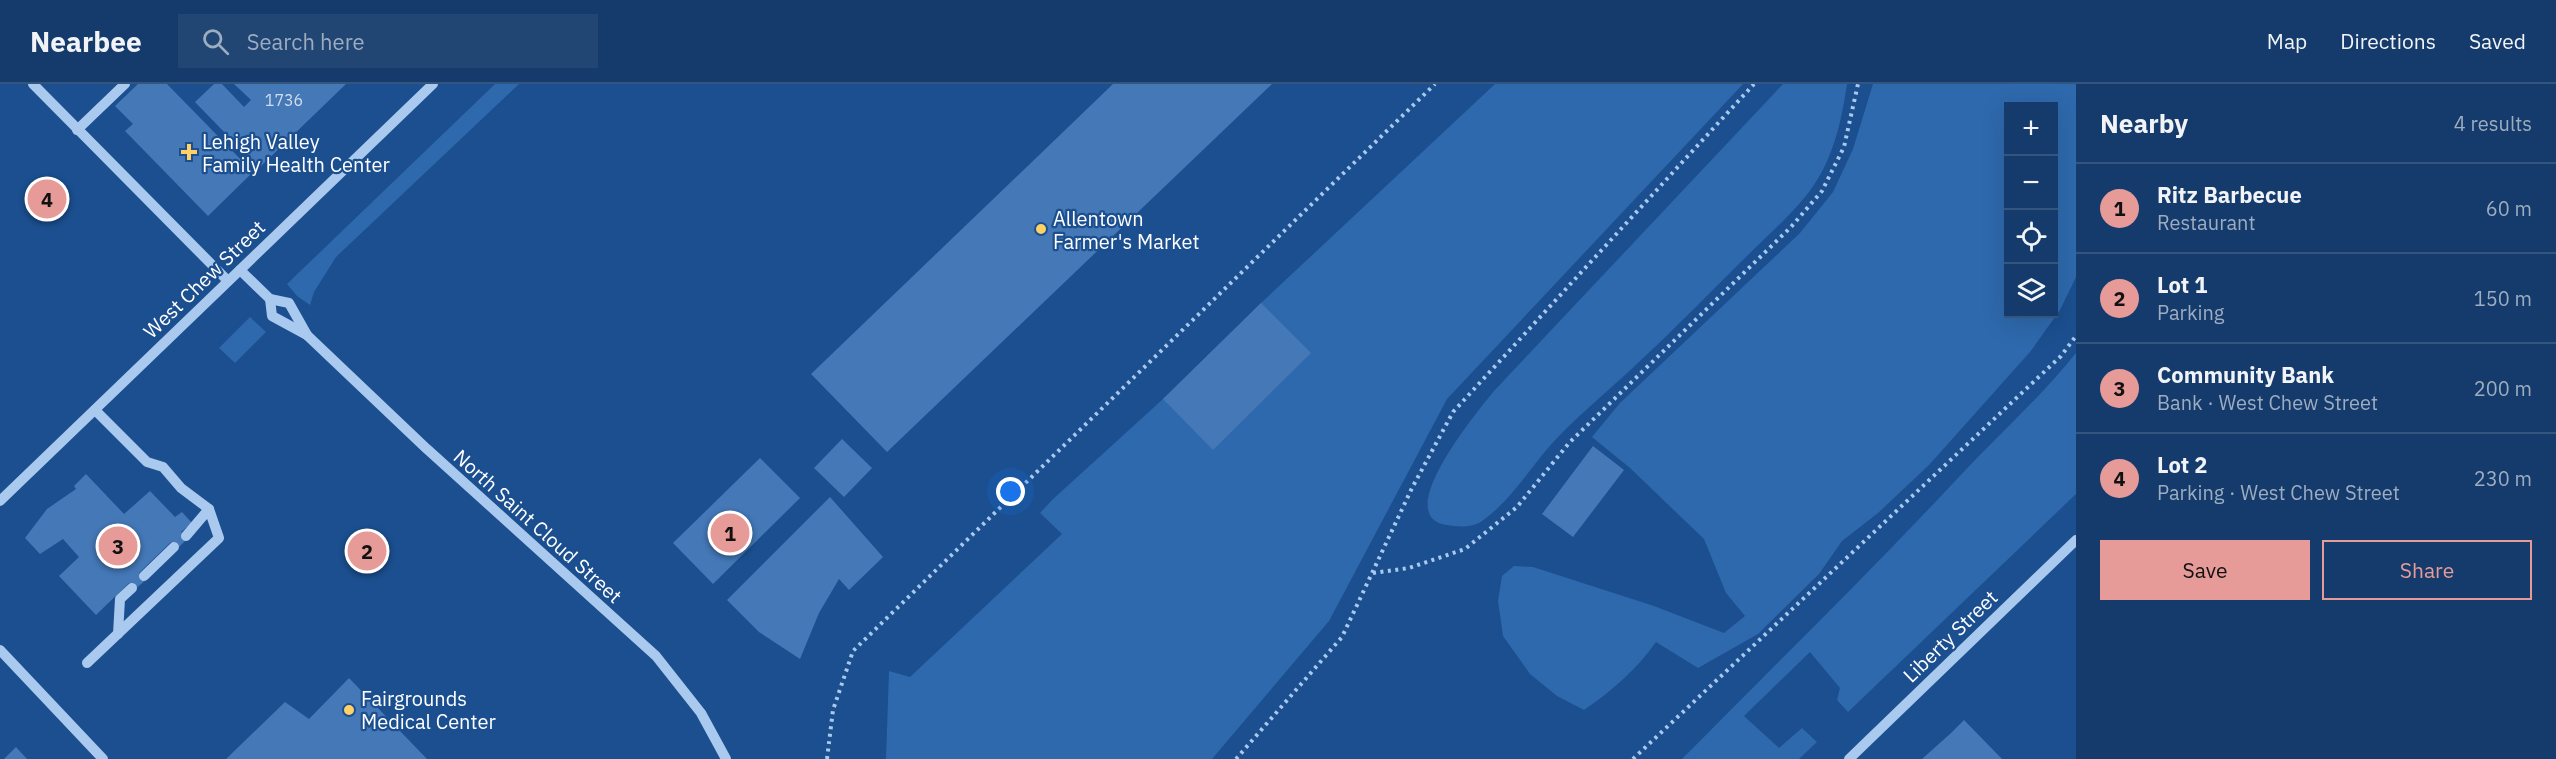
<!DOCTYPE html>
<html lang="en">
<head>
<meta charset="utf-8">
<style>
	body { margin:0; font-family:"IBM Plex Sans",sans-serif; background:#214673; color:#f1f3f6 }
	.controls { position:absolute; right:18px; top:18px; display:grid; overflow:hidden; border-radius:0px; box-shadow:0 6px 24px #0002 }
	.controls button { width:54px; height:54px; display:grid; place-items:center; padding:0; border:0; border-bottom:2px solid #33557e; background:#143b6b; color:#f1f3f6; font:30px sans-serif }
	.you { position:absolute; left:1011px; top:408px; width:21px; height:21px; margin:-15px; border:4px solid #fff; border-radius:50%; background:#1a73e8; box-shadow:0 0 0 9px #1a73e833 }
	.badge { display:grid; place-items:center; width:39px; height:39px; border-radius:50%; background:#e69b98; color:#111; font-size:20px; font-weight:700 }
	.pin { position:absolute; translate:-50% -50%; border:3px solid #fff; box-shadow:0 2px 6px #0006 }
	.list { margin:0; padding:0; list-style:none }
	h2 { display:flex; justify-content:space-between; align-items:center; height:78px; margin:0; padding:0 24px; font-size:26px }
	h2 small { font-size:20px; font-weight:400; color:#9dadc1 }
	.list li { display:grid; grid-template-columns:39px 1fr auto; gap:18px; align-items:center; box-sizing:border-box; height:90px; padding:0 24px; border-top:2px solid #33557e }
	.list b { display:block; font-size:22px; white-space:nowrap }
	.list p { margin:0; font-size:20px; white-space:nowrap; color:#9dadc1 }
	.list em { font-size:20px; font-style:normal; color:#9dadc1 }
	.actions { display:flex; gap:12px; padding:18px 24px }
	.actions a { flex:1; padding:14px 0; border:2px solid #e69b98; border-radius:0px; text-align:center; font-size:21px; color:#e69b98 }
	.actions .main { background:#e69b98; color:#111 }
	.icon { flex:none; width:33px; height:33px; fill:none; stroke:currentColor; stroke-width:2; stroke-linecap:round; stroke-linejoin:round }
	.map { position:relative; flex:none; width:2076px; height:675px; overflow:hidden }
	header { display:flex; align-items:center; gap:36px; box-sizing:border-box; height:84px; padding:0 30px; background:#143b6b; border-bottom:2px solid #33557e }
	header strong { font-size:28px }
	nav { display:flex; gap:33px; margin-inline-start:auto; font-size:21px }
	.search { width:420px; height:54px; background:#214673; display:flex; align-items:center; gap:15px; box-sizing:border-box; padding:0 21px; border-radius:0px; color:#9dadc1; font-size:22px }
	main { display:flex }
	aside { flex:1; background:#143b6b }
	.map>svg:first-child { display:block }
	.green { fill:#2e69ad; fill-rule:evenodd }
	.building { fill:#4478b7 }
	.lines { fill:none; stroke-linecap:round; stroke-linejoin:round }
	.path { stroke:#a9c9ee; stroke-width:4; stroke-dasharray:3 4.5; stroke-linecap:butt }
	.minor { stroke:#a9c9ee; stroke-width:10 }
	.poi-dot { fill:#ffd166; stroke:#1b4f8f; stroke-width:2 }
	.labels { text-anchor:middle; dominant-baseline:central; stroke-width:4.5; stroke-linejoin:round; paint-order:stroke }
	.number-label { font-size:16px; fill:#d0dded }
	.poi-label { font-size:20px; fill:#fff; stroke:#1b4f8f; text-anchor:start }
	.street-label { font-size:20px; fill:#fff; stroke:#1b4f8f }
</style>
</head>
<body>
<header>
<strong>Nearbee</strong>
<div class="search"><svg class="icon" aria-label="search" viewBox="0 0 24 24"><circle cx="10" cy="10" r="6"/><path d="M15 15l6 6"/></svg>Search here</div>
<nav><a>Map</a><a>Directions</a><a>Saved</a></nav>
</header>
<main>
<div class="map">
<svg width="2076" height="675" viewBox="0 0 2076 675">
	<rect width="100%" height="100%" fill="#1b4f8f"/>
	<g class="green">
		<polygon points="495,0 519,0 336,173 314,208 310,221 297,212 287,200"/>
		<polygon points="1495,0 1743,0 1447,315 1329,537 1212,675 886,675 889,587 910,593 1062,450 1040,429 1052,416 1163,315 1261,219"/>
		<path d="M1783,0H1847C1841,40 1832,81 1805,113C1788,134 1767,152 1748,171C1712,206 1678,242 1641,276C1614,302 1584,326 1558,353C1533,379 1512,416 1482,437C1472,444 1458,443 1447,441C1389,433 1479,326 1493,308Z"/>
		<path d="M1873,0H2076V193L2060,226L2030,268L1929,381L1878,429L1842,457L1819,490L1758,550L1698,584L1656,558C1636,586 1613,606 1584,626L1557,612L1530,590L1503,552L1498,517L1502,492L1514,482L1533,483L1654,522L1724,549L1745,532L1726,509L1704,455L1630,384L1592,353L1620,319L1800,149L1833,108L1853,65ZM2008,22H2054V230H2008Z"/>
		<polygon points="250,233 266,248 235,279 219,264"/>
		<path d="M2076,269V410L1848,628L1837,616L1840,604L1810,568L1744,632L1779,664L1802,644L1817,658L1799,675H1682C1774,582 1868,490 1957,395C1997,352 2040,314 2076,269Z"/>
	</g>
	<g class="building">
		<polygon points="138,0 167,0 253,88 208,132 125,47 133,40 115,22"/>
		<polygon points="214,0 222,0 244,23 251,16 234,0 346,0 259,84 195,18"/>
		<polygon points="1113,0 1272,0 887,368 811,290"/>
		<polygon points="1261,219 1311,269 1213,366 1163,315"/>
		<polygon points="842,355 872,384 844,413 814,384"/>
		<polygon points="1593,362 1624,386 1573,453 1542,430"/>
		<polygon points="760,374 800,414 713,500 673,459"/>
		<polygon points="86,390 124,430 150,407 175,433 182,428 192,439 181,448 187,455 177,465 171,458 139,489 146,496 135,505 129,499 96,531 59,492 79,473 63,455 40,470 25,454 47,425 76,405 74,402"/>
		<polygon points="830,413 883,473 849,506 839,495 819,529 800,575 759,548 727,516"/>
		<polygon points="349,594 427,675 226,675 285,618 309,635"/>
		<polygon points="1964,636 2002,675 1922,675 1951,649"/>
		<polygon points="16,663 27,675 4,675"/>
	</g>
	<g class="lines">
		<g class="path">
			<polyline points="1373,489 1409,484 1465,465 1517,423 1569,359 1791,143 1822,107 1844,63 1858,0"/>
			<polyline points="827,675 833,626 853,567 1435,0"/>
			<polyline points="1236,675 1342,553 1412,404 1453,328 1754,0"/>
			<polyline points="1633,675 2061,272 2076,252"/>
		</g>
		<g class="minor">
			<polyline points="33,0 228,197"/>
			<polyline points="77,46 125,0"/>
			<polyline points="240,186 270,215 289,219 307,251 427,365 656,572 701,629 726,675"/>
			<polyline points="270,215 272,232 307,251"/>
			<polyline points="0,417 433,0"/>
			<polyline points="186,452 209,425"/>
			<polyline points="144,492 174,463"/>
			<polyline points="118,550 120,515 132,504"/>
			<polyline points="0,566 103,675"/>
			<polyline points="87,579 219,454 209,425 181,404 163,383 147,378 95,326"/>
			<polyline points="1849,675 2076,456"/>
		</g>
	</g>
	<g class="poi-dot">
		<path d="M186 59h6v6h6v6h-6v6h-6v-6h-6v-6h6z"/>
		<circle cx="1041" cy="145" r="6"/>
		<circle cx="349" cy="626" r="6"/>
	</g>
	<g class="labels">
		<g class="number-label">
			<text x="284" y="16">1736</text>
		</g>
		<g class="poi-label">
			<text x="202" y="57">Lehigh Valley<tspan x="202" dy="23">Family Health Center</tspan></text>
			<text x="1053" y="134">Allentown<tspan x="1053" dy="23">Farmer's Market</tspan></text>
			<text x="361" y="614">Fairgrounds<tspan x="361" dy="23">Medical Center</tspan></text>
		</g>
		<g class="street-label">
			<text transform="translate(204 195) rotate(-44)">West Chew Street</text>
			<text transform="translate(538 442) rotate(42)">North Saint Cloud Street</text>
			<text transform="translate(1950 552) rotate(-44)">Liberty Street</text>
		</g>
	</g>
</svg>
<div class="controls">
<button>+</button>
<button>−</button>
<button><svg class="icon" aria-label="locate" viewBox="0 0 24 24"><circle cx="12" cy="12" r="6"/><path d="M12 2v4M12 18v4M2 12h4M18 12h4"/></svg></button>
<button><svg class="icon" aria-label="layers" viewBox="0 0 24 24"><path d="M12 4l9 5-9 5-9-5zM3 14l9 5 9-5"/></svg></button>
</div>
<div class="you"></div>
<div class="pin badge" style="left:730px;top:449px">1</div>
<div class="pin badge" style="left:367px;top:467px">2</div>
<div class="pin badge" style="left:118px;top:462px">3</div>
<div class="pin badge" style="left:47px;top:115px">4</div>
</div>
<aside>
<h2>Nearby<small>4 results</small></h2>
<ul class="list">
<li><span class="badge">1</span><div><b>Ritz Barbecue</b><p>Restaurant</p></div><em>60 m</em></li>
<li><span class="badge">2</span><div><b>Lot 1</b><p>Parking</p></div><em>150 m</em></li>
<li><span class="badge">3</span><div><b>Community Bank</b><p>Bank · West Chew Street</p></div><em>200 m</em></li>
<li><span class="badge">4</span><div><b>Lot 2</b><p>Parking · West Chew Street</p></div><em>230 m</em></li>
</ul>
<div class="actions"><a class="main">Save</a><a>Share</a></div>
</aside>
</main>
</body>
</html>
